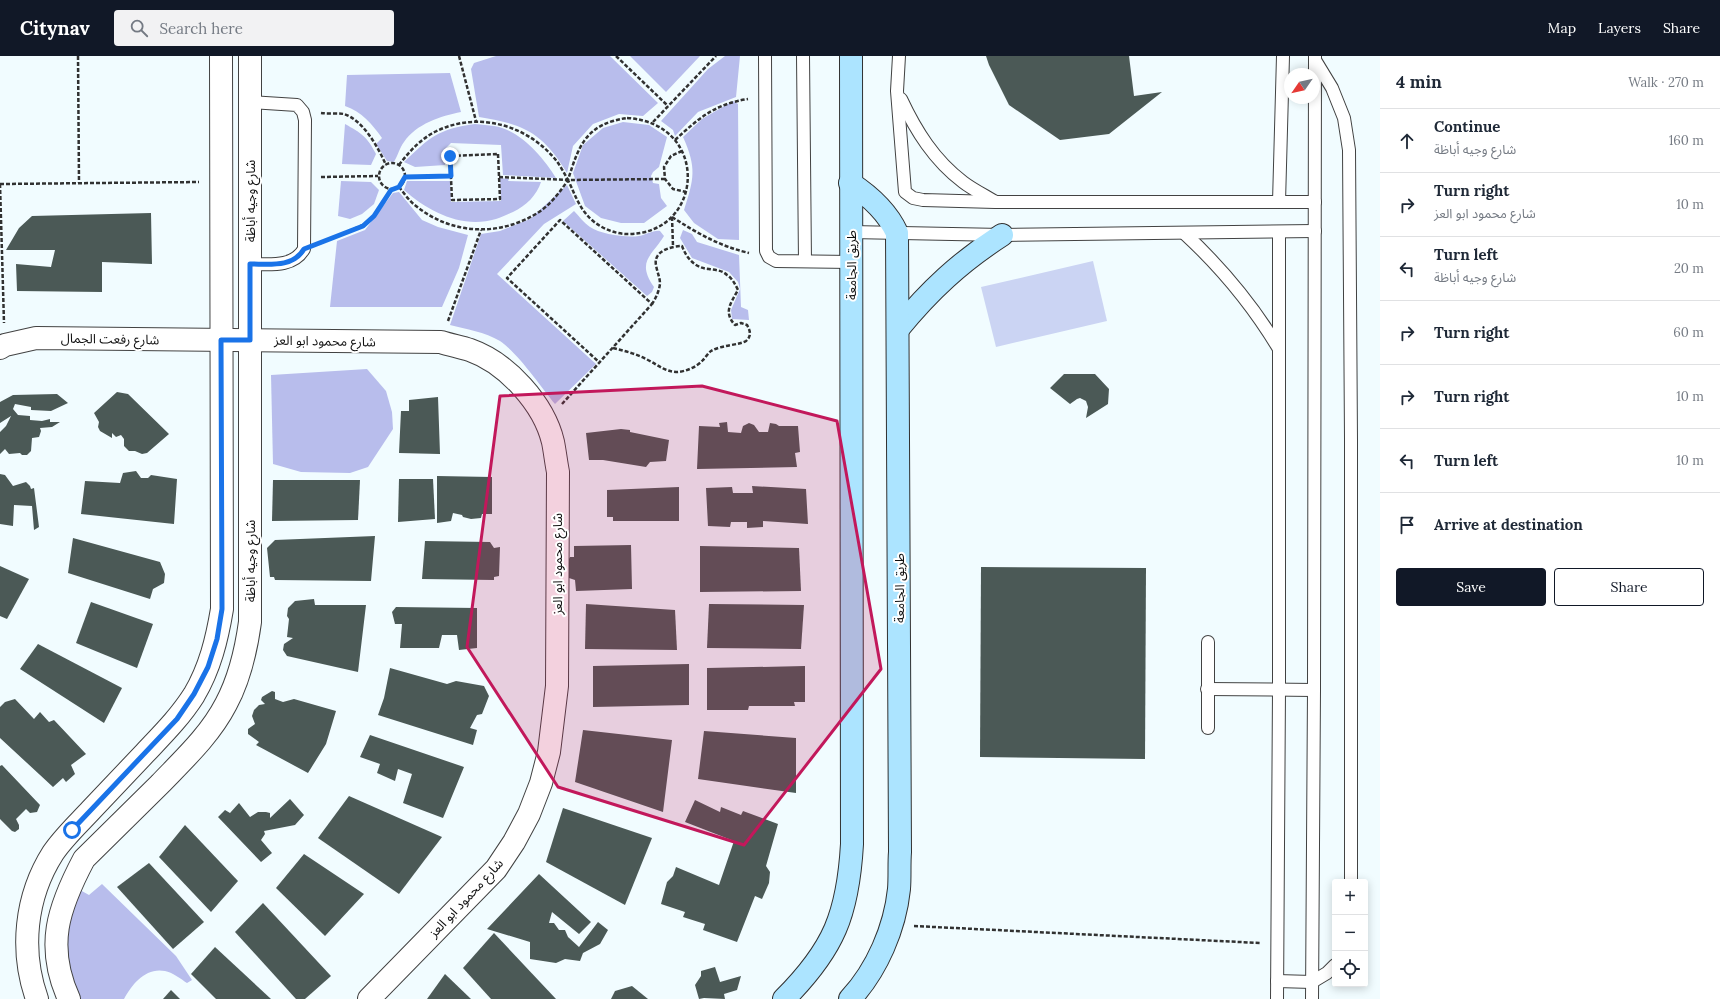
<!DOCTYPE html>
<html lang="en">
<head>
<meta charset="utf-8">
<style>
	body { margin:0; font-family:Lora,"Noto Sans Arabic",serif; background:#f2f2f3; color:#1f2937 }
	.controls { position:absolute; right:12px; bottom:12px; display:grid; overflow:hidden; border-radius:4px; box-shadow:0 2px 10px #0003 }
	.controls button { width:36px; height:36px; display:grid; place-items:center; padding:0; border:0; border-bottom:1px solid #e0e1e3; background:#fff; color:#1f2937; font:20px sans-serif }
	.compass { position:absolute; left:1284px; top:12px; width:36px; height:36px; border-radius:50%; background:#fff; box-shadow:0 2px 10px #0003; rotate:236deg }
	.stop { position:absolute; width:12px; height:12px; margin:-9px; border:3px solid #1a73e8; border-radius:50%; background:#fff }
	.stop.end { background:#1a73e8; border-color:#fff; box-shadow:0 1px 4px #0008 }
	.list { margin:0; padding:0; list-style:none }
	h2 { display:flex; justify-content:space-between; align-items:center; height:52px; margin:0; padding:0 16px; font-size:17px }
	h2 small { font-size:13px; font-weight:400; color:#747a83 }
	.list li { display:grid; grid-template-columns:26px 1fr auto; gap:12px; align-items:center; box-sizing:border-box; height:64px; padding:0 16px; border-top:1px solid #e0e1e3 }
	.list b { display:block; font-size:15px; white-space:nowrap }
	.list p { margin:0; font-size:13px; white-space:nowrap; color:#747a83 }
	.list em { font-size:13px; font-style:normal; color:#747a83 }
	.actions { display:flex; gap:8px; padding:12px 16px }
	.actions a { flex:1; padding:9px 0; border:1px solid #111827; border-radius:4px; text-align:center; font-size:14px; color:#111827 }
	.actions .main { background:#111827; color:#fff }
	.icon { flex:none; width:22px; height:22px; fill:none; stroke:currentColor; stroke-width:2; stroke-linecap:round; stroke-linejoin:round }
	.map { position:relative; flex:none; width:1380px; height:943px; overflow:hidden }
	header { display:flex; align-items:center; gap:24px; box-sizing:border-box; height:56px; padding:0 20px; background:#111827; color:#fff }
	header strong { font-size:19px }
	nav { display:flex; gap:22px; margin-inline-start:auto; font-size:14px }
	.search { width:280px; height:36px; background:#f2f2f3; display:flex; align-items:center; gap:10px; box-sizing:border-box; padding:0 14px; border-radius:4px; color:#747a83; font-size:15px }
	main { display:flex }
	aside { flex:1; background:#fff }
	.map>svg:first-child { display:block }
	.green { fill:#b8bdec }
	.pitch { fill:#cbd4f3 }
	.building { fill:#4b5956 }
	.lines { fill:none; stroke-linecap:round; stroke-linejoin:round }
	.lane-casing { stroke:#424242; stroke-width:14 }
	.street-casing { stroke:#424242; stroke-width:24 }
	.secondary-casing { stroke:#313131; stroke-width:24 }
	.path { stroke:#313131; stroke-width:2.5; stroke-dasharray:4 2; stroke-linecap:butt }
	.lane { stroke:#fff; stroke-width:12 }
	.street { stroke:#fff; stroke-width:22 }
	.secondary { stroke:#ace4ff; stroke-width:22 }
	.route { stroke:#1a73e8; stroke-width:5 }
	.marked { fill:#c2185b; fill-opacity:0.2; stroke:#c2185b; stroke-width:3; stroke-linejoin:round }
	.labels { text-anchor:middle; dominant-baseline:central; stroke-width:4; stroke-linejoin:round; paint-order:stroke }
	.street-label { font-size:13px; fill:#0f0f0f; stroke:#fff }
</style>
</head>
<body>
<header>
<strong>Citynav</strong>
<div class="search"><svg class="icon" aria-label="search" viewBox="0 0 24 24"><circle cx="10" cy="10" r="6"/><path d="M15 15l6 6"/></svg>Search here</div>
<nav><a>Map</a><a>Layers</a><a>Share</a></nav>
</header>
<main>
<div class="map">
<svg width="1380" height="943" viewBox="0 0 1380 943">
	<rect width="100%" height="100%" fill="#f1fcff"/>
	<g class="green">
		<path d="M496,0H610L658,47L643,60L619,58L593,68L573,90L567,117C543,77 524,68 479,61L471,13L474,7Z"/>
		<polygon points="630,0 700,0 666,36"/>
		<polygon points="725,0 740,0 736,41 698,56 675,80 673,74 661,65 708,13"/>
		<path d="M450,17L461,56C441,60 416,68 404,86C400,91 398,99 394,106L387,105L376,88L382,82C372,68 362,56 345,50L347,19Z"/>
		<path d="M733,45L738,48L739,184L718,183L694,167L684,154C694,123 697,112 683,81L702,63Z"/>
		<polygon points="623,66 649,69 667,81 659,111 653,116 651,120 653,127 659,128 661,142 667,150 644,167 621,167 601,162 585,150 573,117 583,89 603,72"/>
		<path d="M345,68C361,77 367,80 376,98L371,109L342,108Z"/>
		<path d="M475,68C482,69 488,69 494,70C520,74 543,101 556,122L503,119L501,89L451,87L444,94L445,109L415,111L404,106C430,81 438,73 475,68Z"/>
		<path d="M500,122L509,123L508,125L541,126C537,139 526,150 513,156C508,158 502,161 496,163C462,173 429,156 404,134L407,125H450L451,146L501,145Z"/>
		<polygon points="341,125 371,126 379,134 374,148 362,158 350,163 338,160"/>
		<path d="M567,129L576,148L544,168L497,218L596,308L555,348C541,331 518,297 500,285C485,276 466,273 450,269L481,178L500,175L530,163Z"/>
		<polygon points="399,136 422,164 438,171 468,179 459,212 442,251 330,251 337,185 365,174 393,137"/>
		<path d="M574,155C579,160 584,167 590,171C600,178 626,182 639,180C646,179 653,174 660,175L664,180C652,200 636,205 654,231L652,236L647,240L563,165Z"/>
		<polygon points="683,174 692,178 697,186 739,199 741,251 748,254 749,264 732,263 731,254 740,233 738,226 729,216 692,202 680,182"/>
		<polygon points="367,313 386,335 392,356 393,373 368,411 350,417 301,416 273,408 271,319"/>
		<path d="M102,828L176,900L192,924L187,927C181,923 172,916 165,915C146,911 132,928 124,943H74L62,890L69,855L80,834L89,839Z"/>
	</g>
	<polygon class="pitch" points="1093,205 1107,265 996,291 981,231"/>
	<g class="building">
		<polygon points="986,0 1129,0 1134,40 1162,36 1109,78 1060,84 1009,49 989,9"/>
		<polygon points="151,157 152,208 102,206 102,236 17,235 16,208 51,211 55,194 6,194 19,172 32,160"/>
		<polygon points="1064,318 1095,318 1109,333 1108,348 1086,362 1088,351 1086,345 1080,342 1077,343 1070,348 1050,332"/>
		<polygon points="117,336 128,338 169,378 147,397 142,398 135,395 129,395 124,390 124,383 121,379 116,381 112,377 112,382 100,375 98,371 99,366 94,357"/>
		<polygon points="57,338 68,347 51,355 31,354 31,351 15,348 13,353 18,359 30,360 30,364 42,365 50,363 50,366 60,366 52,371 40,372 41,375 39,381 32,382 31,395 27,399 22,399 20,397 9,398 5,393 0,398 0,376 6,370 11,360 0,367 0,346 13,339"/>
		<polygon points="438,341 440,398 399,397 401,355 409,355 409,344"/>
		<polygon points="727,366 728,376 741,377 743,370 749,367 754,369 759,376 768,376 770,367 776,368 779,370 798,370 800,396 795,397 797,411 697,413 699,370 720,371 719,367"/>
		<polygon points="621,373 630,374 630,376 669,384 666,405 650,406 646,411 603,404 589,404 586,377"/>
		<polygon points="136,415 141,422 148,422 151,419 177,423 174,468 81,458 85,425 120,427 123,417"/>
		<polygon points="0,418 5,419 13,430 26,426 30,430 31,433 34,432 39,471 34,474 32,450 14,449 13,470 0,468"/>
		<polygon points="437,420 492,421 492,458 482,458 481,462 471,463 463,461 462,459 453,457 451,465 437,467"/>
		<polygon points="399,423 433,423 435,463 398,466"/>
		<polygon points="273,424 360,424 358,464 272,465"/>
		<polygon points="752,430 806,433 808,468 763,465 763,471 747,472 747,466 731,466 730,471 708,470 706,432 732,431 733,437 753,437"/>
		<polygon points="679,431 679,465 613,465 613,461 607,461 607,434"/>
		<polygon points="375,480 371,525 275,524 274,521 270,521 267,492 275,484"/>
		<polygon points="73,482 160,506 165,518 164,527 153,533 150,543 68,517"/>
		<polygon points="425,485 490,486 494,492 500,491 499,520 494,521 494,524 422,523"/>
		<polygon points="631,489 632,533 576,535 575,524 569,522 566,518 568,505 570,501 574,501 574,490"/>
		<polygon points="700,490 799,492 801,535 700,536"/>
		<polygon points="0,510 29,523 7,563 0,560"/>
		<polygon points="981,511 1146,512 1145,703 980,701"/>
		<polygon points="314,543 315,549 366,549 358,616 287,600 283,594 284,588 293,582 287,581 289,563 287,560 288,552 295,545"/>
		<polygon points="91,546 153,568 137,612 76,587"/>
		<polygon points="586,548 675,554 677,594 585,593"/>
		<polygon points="709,548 804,549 801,593 707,592"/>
		<polygon points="396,551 477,552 477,592 459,594 457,579 442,579 439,592 400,592 402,568 395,568 392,556"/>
		<polygon points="38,588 122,632 104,667 20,613"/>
		<polygon points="689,608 689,649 593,651 593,610"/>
		<polygon points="805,610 805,646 794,646 795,650 749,650 748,654 707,654 707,612"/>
		<polygon points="390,612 447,628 456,625 484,630 489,640 482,658 477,659 470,672 477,674 473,689 378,659 384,642"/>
		<polygon points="272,635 275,636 275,643 283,646 294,643 336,655 326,688 308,717 256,689 259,686 248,678 248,673 255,668 252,660 254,654 259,649 265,648 261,644 262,641"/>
		<polygon points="15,643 34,663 40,656 49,666 54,664 86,698 71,709 75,718 66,726 63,722 53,731 0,682 0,651 5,646"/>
		<polygon points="583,674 672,684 663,756 575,726"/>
		<polygon points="704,675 796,682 796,737 698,723"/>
		<polygon points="370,679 464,711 443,762 403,747 412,718 398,713 395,725 377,717 380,708 360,701"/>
		<polygon points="2,709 40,749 37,756 30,757 26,753 16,763 19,769 19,773 15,776 12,775 0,763 0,710"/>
		<polygon points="349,740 442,781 399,838 318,782"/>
		<polygon points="290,743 304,759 295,769 264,775 265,778 261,784 272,797 261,806 218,761 225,754 230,757 239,747 250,761 258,756 266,756 270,757 270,762"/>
		<polygon points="695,744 720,756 721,751 741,759 743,755 778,768 766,810 770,816 769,827 762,843 755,840 737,886 703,874 705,868 683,861 685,856 661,848 667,826 673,820 676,811 719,829 734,785 685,766"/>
		<polygon points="563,752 652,782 625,849 546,806"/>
		<polygon points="185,769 238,825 211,856 159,801"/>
		<polygon points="304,798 364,838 325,880 276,832"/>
		<polygon points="149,807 204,866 173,893 117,831"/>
		<polygon points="539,818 591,866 579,878 552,856 549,867 554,867 559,874 565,874 568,881 579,891 598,866 608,874 600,888 583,897 580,905 565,903 556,907 530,903 530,886 487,873"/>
		<polygon points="263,847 331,920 305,943 296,943 235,876"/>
		<polygon points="494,877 556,943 491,943 463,912"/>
		<polygon points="215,891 271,943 216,943 191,918"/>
		<polygon points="715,911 720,926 741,920 737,934 724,938 725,943 704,942 699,943 695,929 701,920 701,915"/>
		<polygon points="445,918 471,943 427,943"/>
		<polygon points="632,930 648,943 611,943 615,935"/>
		<polygon points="171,934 180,943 163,943"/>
	</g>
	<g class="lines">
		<defs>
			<g id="lane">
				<polyline points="765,0 766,195 769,201 776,205 851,206"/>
				<polyline points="803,0 805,205"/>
				<polyline points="899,0 897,35 905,136 913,142 923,144 995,146 1315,146"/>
				<polyline points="1315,4 1332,32 1344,62 1349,94 1351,383 1351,826"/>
				<path d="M901,43C916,75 934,104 963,126C972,133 984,139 994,145"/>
				<polyline points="1279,146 1283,0"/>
				<polyline points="851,176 1002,179 1315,175"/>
				<path d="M1184,177C1223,213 1252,248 1279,293"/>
				<path d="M250,208C269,208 293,212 304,193L305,64L303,56L297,49L250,46"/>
				<polyline points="1208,586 1208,672"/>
				<polyline points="1207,633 1314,634"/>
				<polyline points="1277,925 1312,926 1327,917 1335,909"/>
				<polyline points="1277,943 1279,634 1279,176"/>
				<polyline points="1312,943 1314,634 1315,0"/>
			</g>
			<g id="street">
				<path d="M0,292L5,289L36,282L441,286C450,289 461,291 470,294C507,307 544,348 553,386C555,396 556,406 558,416L557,630L549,696L541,727L529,758L514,786L496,813L369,943"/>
				<path d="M37,943C20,895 25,841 53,797C63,782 78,768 91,754C109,735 127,716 145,697C163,678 180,661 194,639C210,612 217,583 222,553L221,0"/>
				<path d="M69,943C45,890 58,852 84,803C109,778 135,753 160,728C184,703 210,679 226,648C240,622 246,595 250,566V0"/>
			</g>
			<g id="secondary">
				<path d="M898,273C929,235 960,206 1002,179"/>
				<path d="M784,943C834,893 848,858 852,788L851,0"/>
				<path d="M850,943C877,914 895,872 899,833C900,821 899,808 900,796L897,177C887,155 870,140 850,127"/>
			</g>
		</defs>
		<use href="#lane" class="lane-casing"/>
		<use href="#street" class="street-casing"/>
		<use href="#secondary" class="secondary-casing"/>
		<g class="path">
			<polyline points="78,0 79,127"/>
			<polyline points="459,0 476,65"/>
			<polyline points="616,0 668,50"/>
			<path d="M321,57C328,58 337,57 344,58C363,64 378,91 386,109"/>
			<path d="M627,62C711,67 705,179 627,178C613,178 596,170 587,159C578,149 574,136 568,124C579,89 586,68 627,62Z"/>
			<polyline points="653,66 716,0"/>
			<path d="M675,84C699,62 715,48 748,43"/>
			<polyline points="682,95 671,100 664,111 665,123 673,133 686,136"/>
			<polygon points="498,98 500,143 452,144 450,100"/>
			<circle cx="392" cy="120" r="13"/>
			<path d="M399,109C408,97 418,86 431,78C473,54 525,67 555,103C560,109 564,117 568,124"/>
			<polyline points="321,121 378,120"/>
			<polyline points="405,121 451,120"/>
			<polyline points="499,121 568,124 665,123"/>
			<polyline points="0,128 199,126"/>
			<polyline points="0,128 4,267"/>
			<path d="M399,131C404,137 409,145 416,150C452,179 500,181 539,156C551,148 560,136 568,124"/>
			<path d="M672,161C697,177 719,190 749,197"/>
			<polyline points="672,161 673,190"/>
			<polyline points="321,187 363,169 374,160 391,134"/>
			<polyline points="448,265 481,174"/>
			<path d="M613,292C625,295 637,298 648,304C658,309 664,315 676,316C685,316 697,311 703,304C706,301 708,297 711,295C721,289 740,289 746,285C752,280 750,274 747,269L741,267L735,269C723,256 731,247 738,234C735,228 732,222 727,219C722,214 715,214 709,213C695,212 687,203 682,190C672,190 653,195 656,209C657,216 660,221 660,228C659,235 656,242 652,248"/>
			<polyline points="562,348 652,248 560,164 507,222 600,307"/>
			<polyline points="914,870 1260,887"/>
		</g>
		<use href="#lane" class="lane"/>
		<use href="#street" class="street"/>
		<use href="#secondary" class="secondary"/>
	</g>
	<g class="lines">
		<path class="route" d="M72,774L177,663L194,638L208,611L217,583L222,553L221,284H250V208C269,208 293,212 304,193L363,170L374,160L391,134L399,131L405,121L451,120L450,100"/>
	</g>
	<path class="marked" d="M702,330L837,365L881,613L744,789L558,731L467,591L500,340Z"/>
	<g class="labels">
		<g class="street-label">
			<text transform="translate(250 145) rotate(-90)">شارع وجيه أباظة</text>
			<text transform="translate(851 209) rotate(-90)">طريق الجامعة</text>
			<text transform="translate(110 283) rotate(1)">شارع رفعت الجمال</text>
			<text transform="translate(325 285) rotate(1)">شارع محمود ابو العز</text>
			<text transform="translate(250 505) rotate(-90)">شارع وجيه أباظة</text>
			<text transform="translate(557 508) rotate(-90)">شارع محمود ابو العز</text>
			<text transform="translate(899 532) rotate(-90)">طريق الجامعة</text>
			<text transform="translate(466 842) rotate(-47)">شارع محمود ابو العز</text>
		</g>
	</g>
</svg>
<div class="controls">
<button>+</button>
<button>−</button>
<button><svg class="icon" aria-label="locate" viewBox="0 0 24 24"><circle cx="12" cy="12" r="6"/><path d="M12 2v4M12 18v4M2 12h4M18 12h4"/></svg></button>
</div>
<svg class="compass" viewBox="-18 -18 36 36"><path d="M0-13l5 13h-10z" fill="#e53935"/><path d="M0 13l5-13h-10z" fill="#747a83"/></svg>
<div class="stop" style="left:72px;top:774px"></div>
<div class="stop end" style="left:450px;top:100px"></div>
</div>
<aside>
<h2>4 min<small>Walk · 270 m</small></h2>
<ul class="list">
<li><svg class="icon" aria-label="ahead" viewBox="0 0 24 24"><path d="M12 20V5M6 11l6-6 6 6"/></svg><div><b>Continue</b><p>شارع وجيه أباظة</p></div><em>160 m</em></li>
<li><svg class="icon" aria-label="right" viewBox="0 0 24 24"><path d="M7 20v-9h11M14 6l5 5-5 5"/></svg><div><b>Turn right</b><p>شارع محمود ابو العز</p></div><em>10 m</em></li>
<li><svg class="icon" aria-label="left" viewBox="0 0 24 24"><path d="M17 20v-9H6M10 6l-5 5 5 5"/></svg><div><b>Turn left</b><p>شارع وجيه أباظة</p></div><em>20 m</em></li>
<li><svg class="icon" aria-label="right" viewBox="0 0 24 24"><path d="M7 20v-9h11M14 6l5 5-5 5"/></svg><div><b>Turn right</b></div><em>60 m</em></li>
<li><svg class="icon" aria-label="right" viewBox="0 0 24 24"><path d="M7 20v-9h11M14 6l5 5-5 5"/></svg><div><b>Turn right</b></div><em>10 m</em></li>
<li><svg class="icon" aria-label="left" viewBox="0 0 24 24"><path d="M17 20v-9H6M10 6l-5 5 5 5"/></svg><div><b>Turn left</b></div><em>10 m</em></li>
<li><svg class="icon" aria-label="arrive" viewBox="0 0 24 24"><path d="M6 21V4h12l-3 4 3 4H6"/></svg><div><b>Arrive at destination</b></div></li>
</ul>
<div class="actions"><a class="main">Save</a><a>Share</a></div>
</aside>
</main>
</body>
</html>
